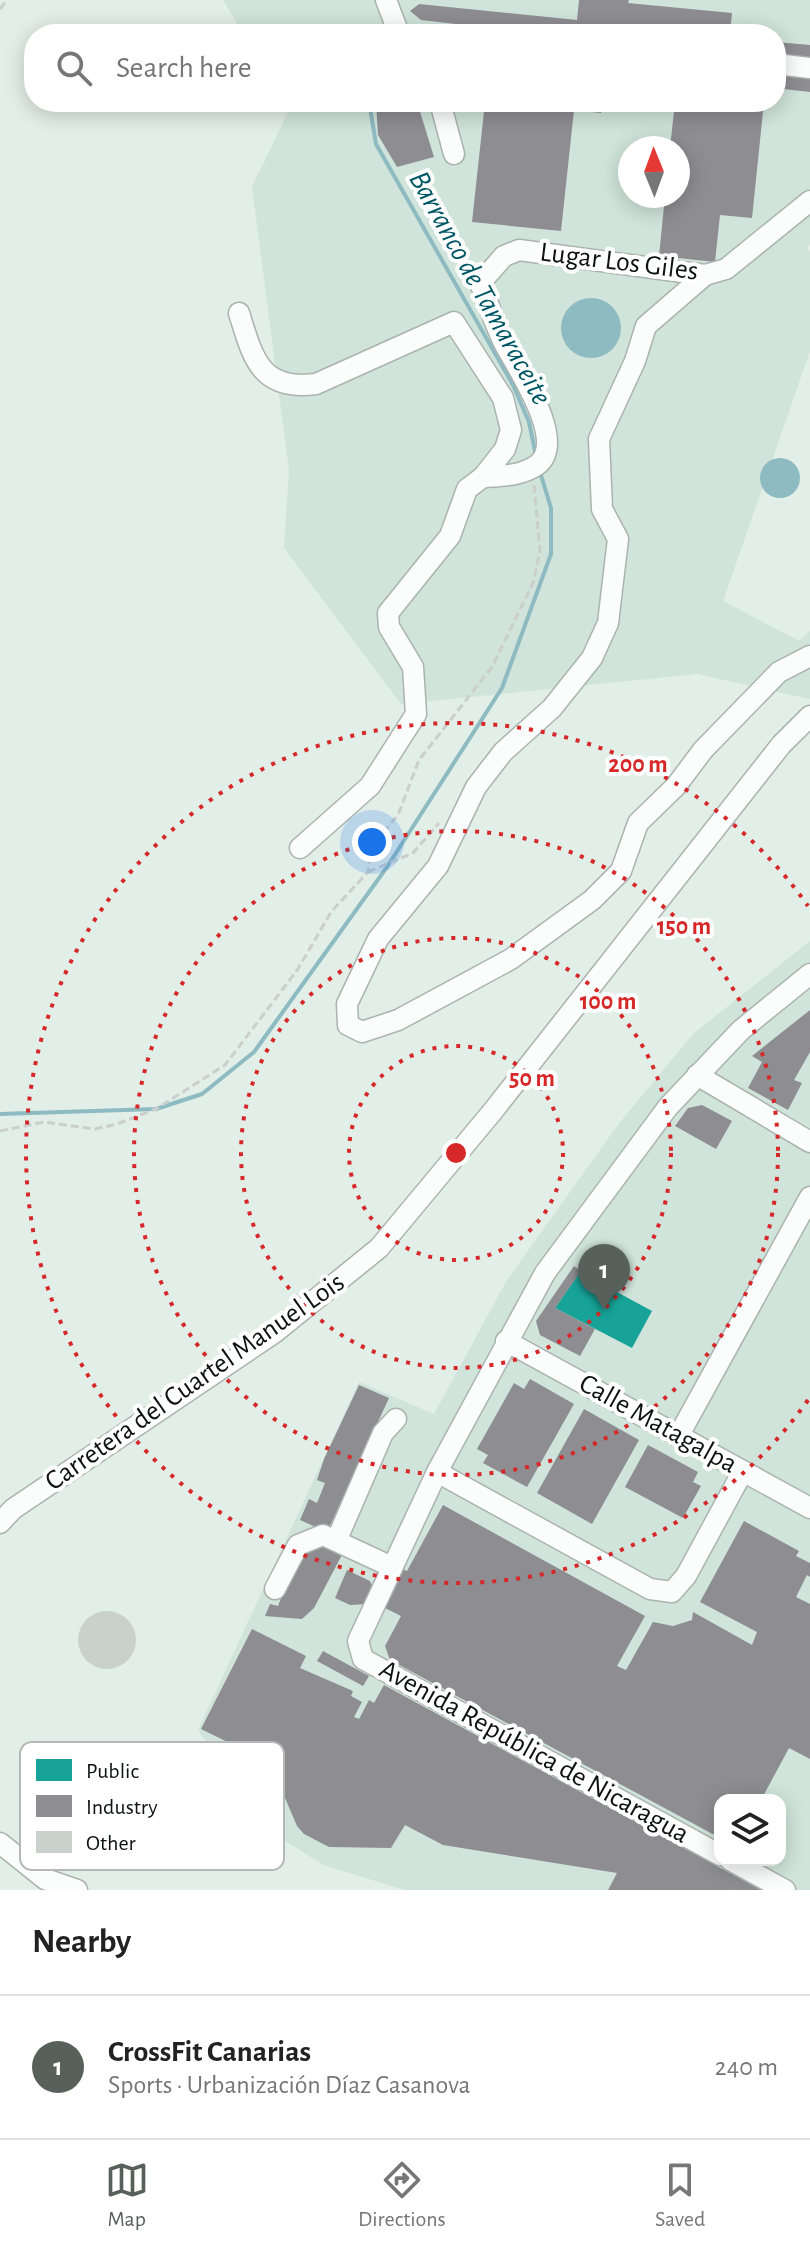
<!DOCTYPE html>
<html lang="en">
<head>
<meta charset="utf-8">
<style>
	body { margin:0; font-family:"Alegreya Sans",sans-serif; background:#f6f6f6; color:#222 }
	.controls { position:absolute; right:24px; bottom:24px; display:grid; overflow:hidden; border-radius:16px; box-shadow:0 4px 20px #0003 }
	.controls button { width:72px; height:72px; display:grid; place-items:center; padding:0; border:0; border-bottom:2px solid #e0e0e0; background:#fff; color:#222; font:40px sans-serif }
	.compass { position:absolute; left:618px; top:136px; width:72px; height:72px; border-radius:50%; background:#fff; box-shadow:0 4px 20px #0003; rotate:359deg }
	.you { position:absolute; left:372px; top:842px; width:28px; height:28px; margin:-20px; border:6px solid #fff; border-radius:50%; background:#1a73e8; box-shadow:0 0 0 12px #1a73e833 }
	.badge { display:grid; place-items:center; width:52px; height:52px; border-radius:50%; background:#58605c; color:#fff; font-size:26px; font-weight:700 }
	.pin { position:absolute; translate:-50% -66px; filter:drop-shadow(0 2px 4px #0008) }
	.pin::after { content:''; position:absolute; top:42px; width:28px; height:24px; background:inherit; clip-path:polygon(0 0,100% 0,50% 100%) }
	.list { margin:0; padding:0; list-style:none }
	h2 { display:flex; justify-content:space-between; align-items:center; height:104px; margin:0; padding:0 32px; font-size:34px }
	h2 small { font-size:26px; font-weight:400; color:#767676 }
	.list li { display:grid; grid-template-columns:52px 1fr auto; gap:24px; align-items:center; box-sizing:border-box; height:144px; padding:0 32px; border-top:2px solid #e0e0e0 }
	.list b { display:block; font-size:30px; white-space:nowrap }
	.list p { margin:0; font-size:26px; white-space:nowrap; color:#767676 }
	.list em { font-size:26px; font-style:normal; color:#767676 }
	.icon { flex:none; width:44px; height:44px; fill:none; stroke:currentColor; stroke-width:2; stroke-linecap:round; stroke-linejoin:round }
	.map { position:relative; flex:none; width:810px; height:1890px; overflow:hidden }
	.search { position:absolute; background:#fff; box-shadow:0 4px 20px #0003; left:24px; right:24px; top:24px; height:88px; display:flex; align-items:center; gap:20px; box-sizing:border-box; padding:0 28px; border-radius:32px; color:#767676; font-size:30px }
	.sheet { height:248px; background:#fff }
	nav { display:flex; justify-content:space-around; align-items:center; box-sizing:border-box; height:112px; border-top:2px solid #e0e0e0; background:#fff; font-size:22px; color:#767676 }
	nav a { display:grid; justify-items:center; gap:4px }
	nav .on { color:#58605c }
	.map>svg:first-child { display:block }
	.built { fill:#d0e4db; fill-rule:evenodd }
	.water { fill:#8ebac1 }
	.public { fill:#17a398 }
	.industry { fill:#8d8d92 }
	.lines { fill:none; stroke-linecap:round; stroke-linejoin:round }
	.stream { stroke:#8ebac1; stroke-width:4 }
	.building { fill:#cad1cc }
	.minor-casing { stroke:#aab3af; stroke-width:23 }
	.path { stroke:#cbcecd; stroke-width:3; stroke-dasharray:8 4; stroke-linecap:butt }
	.minor { stroke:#fbfcfc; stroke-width:20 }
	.ring { fill:none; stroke:#d62828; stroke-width:4; stroke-dasharray:4 8 }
	.labels { text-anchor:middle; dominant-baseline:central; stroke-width:8; stroke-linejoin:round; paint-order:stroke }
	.street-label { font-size:28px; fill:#0d1310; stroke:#fff }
	.water-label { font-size:30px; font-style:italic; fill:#005766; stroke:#fff }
	.key { fill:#fff; stroke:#b6b8b7; stroke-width:2 }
	.key-label { font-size:22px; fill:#0d1310 }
	.centre { fill:#d62828; stroke:#fff; stroke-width:4 }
	.ring-label { font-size:24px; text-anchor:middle; font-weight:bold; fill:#d62828; stroke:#fff; stroke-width:8; stroke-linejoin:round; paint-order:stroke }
</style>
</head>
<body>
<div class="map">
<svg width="810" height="1890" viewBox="0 0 810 1890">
	<rect width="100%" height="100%" fill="#e2eee8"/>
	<g class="built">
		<path d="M223,0H810V244L806,248L810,252V351L723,601L799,641L810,631V699L697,674L401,704L284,548L289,471L252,187L288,112L283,102H776V34H243ZM630,148H678V196H630Z"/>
		<path d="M810,941V1890H405L323,1865L268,1830L198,1730L359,1382L434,1414L507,1280L617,1126L693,1034ZM720,1800H780V1860H720Z"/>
	</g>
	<g class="water">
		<circle cx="591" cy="328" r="30"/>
		<circle cx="780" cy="478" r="20"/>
	</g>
	<polygon class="public" points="580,1272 652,1311 632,1348 555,1308"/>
	<g class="industry">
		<polygon points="579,0 629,0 628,3 732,13 730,34 543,34 421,20 410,11 419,4 577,20"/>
		<polygon points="776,42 810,45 810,64 776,60"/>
		<polygon points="785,75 810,77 810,92 783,89"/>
		<polygon points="376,102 417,102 434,157 397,167 378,135"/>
		<polygon points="485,102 602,102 601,113 574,110 561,231 472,222"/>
		<polygon points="675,102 764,102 752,218 720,215 715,262 659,256 665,196 678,196 678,148 670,148"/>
		<polygon points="810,1010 810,1052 794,1080 802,1083 788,1110 748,1088 762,1062 752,1056"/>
		<polygon points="702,1105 732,1121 716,1149 675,1126 688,1108"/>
		<polygon points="574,1266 581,1271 555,1308 595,1329 580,1356 540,1335 536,1321"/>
		<polygon points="530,1379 574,1404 527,1487 483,1463 488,1455 477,1449 514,1383 524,1389"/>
		<polygon points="359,1385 389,1398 329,1528 319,1524 318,1528 300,1520 309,1499 317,1503 325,1483 317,1480 324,1459"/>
		<polygon points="584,1409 639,1440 592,1524 537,1493"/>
		<polygon points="648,1445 698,1472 693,1482 701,1486 683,1518 625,1487"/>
		<polygon points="443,1505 645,1616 617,1666 626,1670 653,1622 673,1626 692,1620 693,1612 752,1645 757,1632 700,1602 744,1521 799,1551 796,1556 810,1563 810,1577 807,1575 796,1597 810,1604 810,1759 789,1748 761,1800 720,1800 720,1838 390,1660 385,1646 401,1616 379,1605 399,1567 407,1571"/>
		<polygon points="317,1541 344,1551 314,1608 302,1619 265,1616 270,1604 278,1606 298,1554"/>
		<polygon points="347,1570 370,1581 374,1590 367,1604 350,1605 335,1598"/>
		<polygon points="252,1629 306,1656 300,1668 353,1691 351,1696 362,1702 354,1717 359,1719 369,1700 374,1703 384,1685 761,1890 608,1890 617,1873 443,1845 405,1825 391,1848 329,1847 304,1834 297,1826 270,1763 201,1729"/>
		<polygon points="323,1651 369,1676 363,1686 317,1661"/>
	</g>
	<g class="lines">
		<g class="stream">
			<polyline points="369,102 376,144 513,385 529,422 536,456"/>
			<polyline points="0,1114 156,1109 202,1094 254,1052 387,867 502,688 551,554 551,508 540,472"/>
		</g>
	</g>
	<circle class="building" cx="107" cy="1640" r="29"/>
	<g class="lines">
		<defs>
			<g id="minor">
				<polyline points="386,0 399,34"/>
				<polyline points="776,64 810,68"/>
				<polyline points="440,102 454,154"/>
				<polyline points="705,275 646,326 635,361 599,439 602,509 618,539 608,623 592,658 552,708 503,752 476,787 438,866 378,939 347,1004 348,1025 362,1032 398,1020 511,959 592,900 621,871 638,823 676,786 703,750 779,672 810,656"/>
				<path d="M239,313C253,358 260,391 316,384L454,322L503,398L511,430L505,449L483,477L467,489L450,536L388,613L389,627L413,667L416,714L370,786L300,848"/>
				<path d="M483,477C502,476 521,476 537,465C569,442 515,365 503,341C494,322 488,302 480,283L504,256L519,250L705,275L726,269L810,201"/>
				<polyline points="697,1075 810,1142"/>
				<polyline points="506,1341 810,1508"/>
				<polyline points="679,1435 810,1197"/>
				<polyline points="437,1472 650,1589 672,1592 686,1576 743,1471"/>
				<polyline points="0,1523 13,1509 274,1333 379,1248 493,1111 781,745 810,716"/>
				<polyline points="337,1539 383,1433 396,1419"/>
				<polyline points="275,1589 298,1545 323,1535 392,1567"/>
				<polyline points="0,1843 45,1879 77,1890"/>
				<polyline points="720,1855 363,1659 358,1641 437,1472 545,1273 668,1107 741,1030 810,974"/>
				<polyline points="730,1860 785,1890"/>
			</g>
		</defs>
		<use href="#minor" class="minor-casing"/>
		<g class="path">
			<polyline points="0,9 7,0"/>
			<polyline points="368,872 413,853 439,823"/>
			<polyline points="0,1131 44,1122 95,1129 117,1124 156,1109 225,1065 298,969 331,912 368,872 371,847 398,815 419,760 492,667 533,583 540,551 534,485"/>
		</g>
		<use href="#minor" class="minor"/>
	</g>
	<g class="ring">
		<circle cx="456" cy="1153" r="107"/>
		<circle cx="456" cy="1153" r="215"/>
		<circle cx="456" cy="1153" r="322"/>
		<path d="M808 1400A430 430 0 1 1 808 906"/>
	</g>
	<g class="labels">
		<g class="street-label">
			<text transform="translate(619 262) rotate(7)">Lugar Los Giles</text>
			<text transform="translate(195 1382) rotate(-35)">Carretera del Cuartel Manuel Lois</text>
			<text transform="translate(658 1424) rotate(29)">Calle Matagalpa</text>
			<text transform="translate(534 1752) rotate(29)">Avenida República de Nicaragua</text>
		</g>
		<g class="water-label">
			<text transform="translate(480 288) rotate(61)">Barranco de Tamaraceite</text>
		</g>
	</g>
	<rect x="20" y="1742" width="264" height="128" rx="12" class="key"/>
	<rect x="36" y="1759" width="36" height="22" fill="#17a398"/>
	<rect x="36" y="1795" width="36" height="22" fill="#8d8d92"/>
	<rect x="36" y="1831" width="36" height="22" fill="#cad1cc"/>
	<g class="key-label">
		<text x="86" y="1778">Public</text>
		<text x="86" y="1814">Industry</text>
		<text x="86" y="1850">Other</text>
	</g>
	<circle cx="456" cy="1153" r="12" class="centre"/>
	<g class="ring-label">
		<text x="638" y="772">200 m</text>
		<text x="684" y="934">150 m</text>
		<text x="608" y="1009">100 m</text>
		<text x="532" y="1086">50 m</text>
	</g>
</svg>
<div class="controls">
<button><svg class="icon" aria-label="layers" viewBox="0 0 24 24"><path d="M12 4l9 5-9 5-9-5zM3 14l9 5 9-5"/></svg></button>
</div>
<svg class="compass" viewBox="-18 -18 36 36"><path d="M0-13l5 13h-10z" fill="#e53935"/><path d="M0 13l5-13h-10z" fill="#767676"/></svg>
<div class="you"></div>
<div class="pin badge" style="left:604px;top:1310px">1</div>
<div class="search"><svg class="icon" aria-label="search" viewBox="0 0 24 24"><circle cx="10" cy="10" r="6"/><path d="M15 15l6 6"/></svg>Search here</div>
</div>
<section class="sheet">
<h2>Nearby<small></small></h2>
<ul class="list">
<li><span class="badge">1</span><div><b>CrossFit Canarias</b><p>Sports · Urbanización Díaz Casanova</p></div><em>240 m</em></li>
</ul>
</section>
<nav>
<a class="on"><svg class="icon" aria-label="map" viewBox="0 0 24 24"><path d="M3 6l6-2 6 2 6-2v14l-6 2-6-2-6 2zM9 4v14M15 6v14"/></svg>Map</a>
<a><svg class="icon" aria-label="directions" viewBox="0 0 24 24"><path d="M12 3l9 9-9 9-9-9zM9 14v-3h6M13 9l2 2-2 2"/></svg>Directions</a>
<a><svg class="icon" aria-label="saved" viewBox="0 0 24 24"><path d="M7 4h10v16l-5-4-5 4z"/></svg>Saved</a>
</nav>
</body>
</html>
